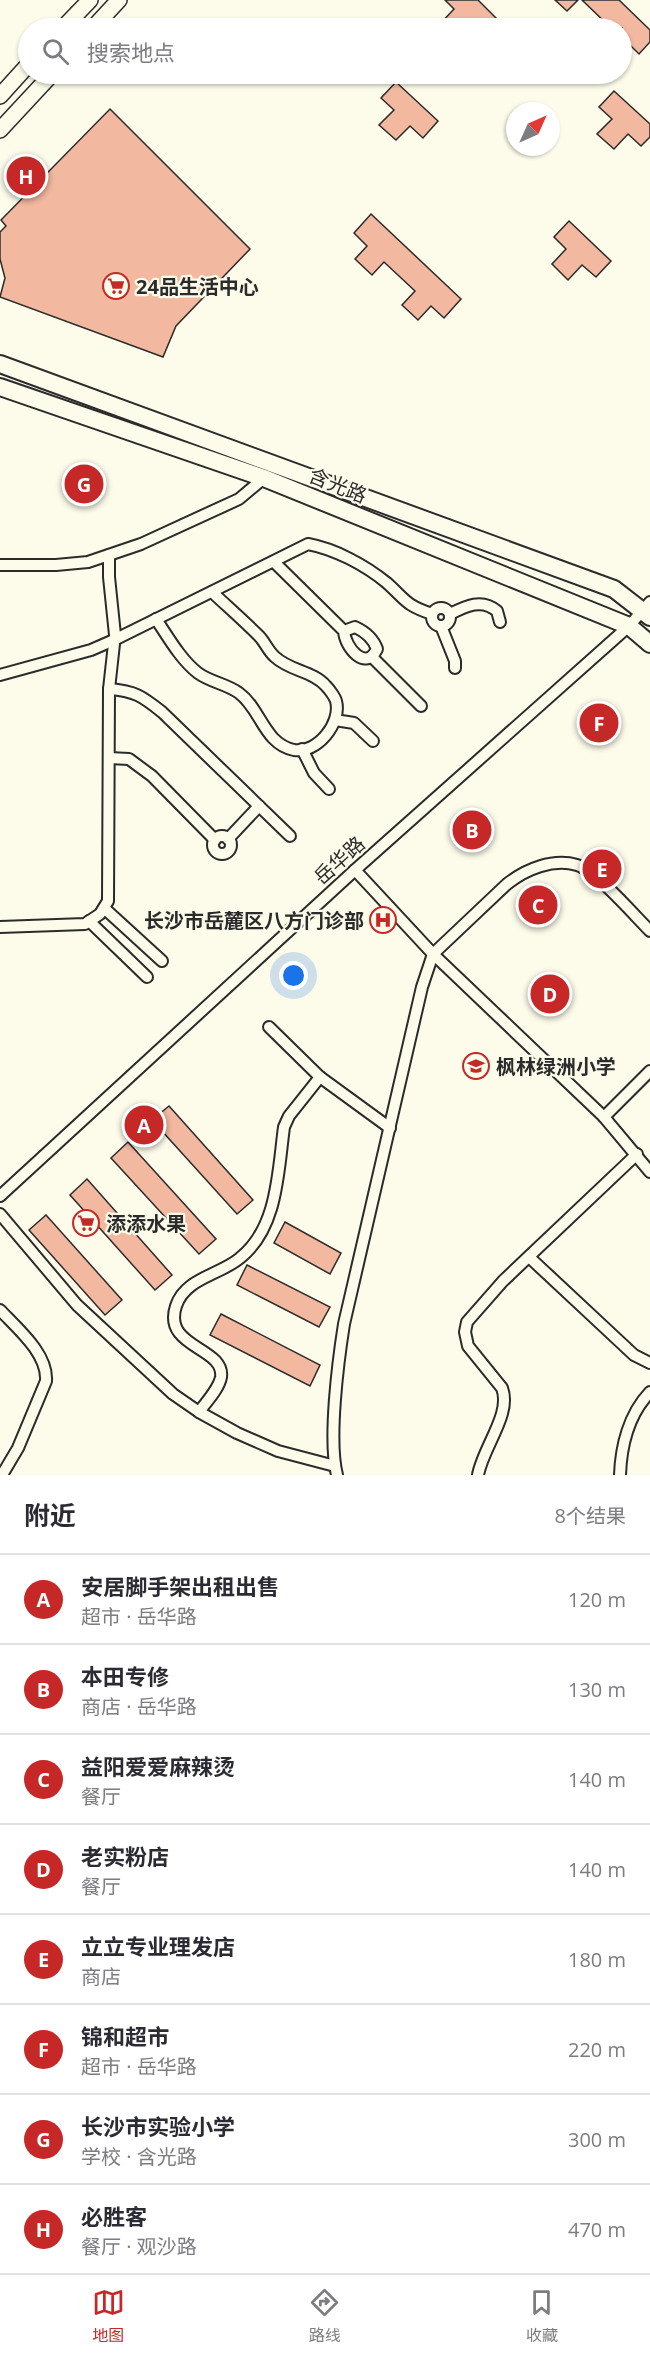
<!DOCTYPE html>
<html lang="zh">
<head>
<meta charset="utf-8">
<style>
	body { margin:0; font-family:"Open Sans","Noto Sans SC",sans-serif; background:#f2f2f3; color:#2b2b33 }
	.compass { position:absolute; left:506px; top:102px; width:54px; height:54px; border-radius:50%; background:#fff; box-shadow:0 2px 4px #0004; rotate:45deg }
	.you { position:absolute; left:294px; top:976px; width:21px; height:21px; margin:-15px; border:4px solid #fff; border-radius:50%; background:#1a73e8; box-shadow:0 0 0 9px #1a73e833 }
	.badge { display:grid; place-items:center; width:39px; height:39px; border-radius:50%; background:#c62828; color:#fff; font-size:20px; font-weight:700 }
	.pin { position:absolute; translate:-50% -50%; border:3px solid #fff; box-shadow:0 2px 6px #0006 }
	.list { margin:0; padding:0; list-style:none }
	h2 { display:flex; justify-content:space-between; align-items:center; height:78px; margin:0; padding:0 24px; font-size:26px }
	h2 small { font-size:20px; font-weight:400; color:#7c7c81 }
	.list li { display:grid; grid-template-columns:39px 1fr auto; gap:18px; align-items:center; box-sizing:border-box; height:90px; padding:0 24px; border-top:2px solid #e1e1e2 }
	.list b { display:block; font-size:22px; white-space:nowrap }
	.list p { margin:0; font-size:20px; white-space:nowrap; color:#7c7c81 }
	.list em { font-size:20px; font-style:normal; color:#7c7c81 }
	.icon { flex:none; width:33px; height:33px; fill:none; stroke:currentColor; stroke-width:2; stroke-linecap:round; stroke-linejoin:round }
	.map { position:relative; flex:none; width:650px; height:1475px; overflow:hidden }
	.search { position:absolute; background:#fff; box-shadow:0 2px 4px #0004; left:18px; right:18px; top:18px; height:66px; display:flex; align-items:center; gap:15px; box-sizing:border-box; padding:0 21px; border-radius:33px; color:#7c7c81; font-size:22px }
	.sheet { height:798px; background:#fff }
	nav { display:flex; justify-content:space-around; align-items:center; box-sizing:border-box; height:84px; border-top:2px solid #e1e1e2; background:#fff; font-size:16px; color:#7c7c81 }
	nav a { display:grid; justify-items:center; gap:3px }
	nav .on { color:#c62828 }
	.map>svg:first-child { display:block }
	.building { fill:#f2b8a0; stroke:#2b2b2b; stroke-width:1.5 }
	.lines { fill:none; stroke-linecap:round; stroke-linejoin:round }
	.street-casing { stroke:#2b2b2b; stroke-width:14 }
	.secondary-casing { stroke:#2b2b2b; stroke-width:18 }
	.primary-casing { stroke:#2b2b2b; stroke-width:20 }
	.street { stroke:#fdfbea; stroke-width:10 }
	.secondary { stroke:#fdfbea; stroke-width:15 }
	.primary { stroke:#fdfbea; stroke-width:16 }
	.labels { text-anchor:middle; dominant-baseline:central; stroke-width:4.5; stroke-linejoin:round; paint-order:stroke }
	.poi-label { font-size:20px; font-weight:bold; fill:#2b2b2b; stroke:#fdfbea; text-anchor:start }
	.street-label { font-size:20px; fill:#2b2b2b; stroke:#fdfbea }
</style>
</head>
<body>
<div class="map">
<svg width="650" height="1475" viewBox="0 0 650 1475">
	<rect width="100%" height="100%" fill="#fdfbea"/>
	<g class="building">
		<polygon points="445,0 478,0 499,21 492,28 475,28 471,25 467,28 445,28 440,24 454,9"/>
		<polygon points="555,0 578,0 567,11"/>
		<polygon points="582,0 619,0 650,30 650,42 639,54 627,42 622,48 622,28 609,28 610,27"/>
		<polygon points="396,82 438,121 423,138 410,126 396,140 379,125 394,110 381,98"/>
		<polygon points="614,91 650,124 650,137 641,146 628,134 614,149 597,134 612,119 599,107"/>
		<polygon points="110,109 250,249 176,326 163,357 0,297 5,278 0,259 0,232 6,226 1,220"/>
		<polygon points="371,214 461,299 444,318 431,306 418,320 402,305 415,291 384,262 372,275 355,259 367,246 354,233"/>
		<polygon points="569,221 611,261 596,277 582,265 568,280 552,264 566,249 554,237"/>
		<polygon points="169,1106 253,1200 237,1214 152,1120"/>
		<polygon points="128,1142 216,1239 199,1254 111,1158"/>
		<polygon points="87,1179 172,1275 155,1290 70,1195"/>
		<polygon points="46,1215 122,1300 105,1315 29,1230"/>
		<polygon points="285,1222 341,1253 330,1274 274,1243"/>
		<polygon points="247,1265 330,1307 319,1327 237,1285"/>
		<polygon points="221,1314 320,1365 310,1386 210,1335"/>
	</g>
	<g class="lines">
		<defs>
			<g id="street">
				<path d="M274,562L344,631C345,648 366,672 377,649C373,638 366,632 355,627L344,631"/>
				<polyline points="0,565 56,565 88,562 141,544 239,499 264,478"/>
				<circle cx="441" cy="617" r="9"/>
				<path d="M450,614C466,606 482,598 497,611L500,622"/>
				<path d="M156,619C168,637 181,660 198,673C210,682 227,684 239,693C261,709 264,744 294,750C317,754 342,723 336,701C335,697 329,689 326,686C313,671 290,671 275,657C268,651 265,642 259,636C244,621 228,607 212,592"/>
				<polyline points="441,626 455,661 455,668"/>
				<polyline points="372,657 421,706"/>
				<path d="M0,675L91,650L114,640L308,544C335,549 365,565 387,583C406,600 405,605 432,614"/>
				<path d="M109,689C135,691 142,696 162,712L290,836"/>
				<polyline points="335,720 354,723 373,741"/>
				<polyline points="302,749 314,773 329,789"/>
				<polyline points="109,758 129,759 152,776 215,840"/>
				<circle cx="222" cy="845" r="9"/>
				<polyline points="228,839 259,806"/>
				<polyline points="355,870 433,954 604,1117 650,1172"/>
				<polyline points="104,908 162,961"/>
				<polyline points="89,921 147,977"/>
				<polyline points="0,927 85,924 100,914 108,901 109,689 115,635 109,577 109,555"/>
				<polyline points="269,1027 320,1077 390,1128"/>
				<polyline points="604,1117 650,1071"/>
				<polyline points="0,1196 355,870 629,626 650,602"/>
				<polyline points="0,1214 77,1305 173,1394 199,1412 237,1433 278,1451 335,1466"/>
				<polyline points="529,1257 634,1355 650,1363"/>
				<path d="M0,1310C18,1329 48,1354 46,1381L18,1448L2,1475"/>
				<path d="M199,1412C206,1402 219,1389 221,1377C225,1347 162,1348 176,1306C185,1278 220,1275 240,1258C278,1228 278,1171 284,1127L289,1116L320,1077"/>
				<path d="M337,1475C328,1440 338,1362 344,1324L422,987L433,954L507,884C526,869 553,858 577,865C596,871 634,915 650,931"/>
				<path d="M478,1475C483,1447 512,1414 502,1388L468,1346L465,1332L467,1322L503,1281L637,1154"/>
				<path d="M620,1475C621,1446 629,1414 650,1392"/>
			</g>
			<g id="secondary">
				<polyline points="63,28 90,0"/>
				<polyline points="93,28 119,0"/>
				<polyline points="0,96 28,65"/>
				<polyline points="0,130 52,74"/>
			</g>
			<g id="primary">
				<polyline points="0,364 614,589 650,617"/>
				<polyline points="0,387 264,478 629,626 650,644"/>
			</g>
		</defs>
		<use href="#street" class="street-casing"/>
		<use href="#secondary" class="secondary-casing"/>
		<use href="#primary" class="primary-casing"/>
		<use href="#street" class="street"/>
		<use href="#secondary" class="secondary"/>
		<use href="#primary" class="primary"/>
	</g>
	<defs>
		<symbol id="supermarket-ring" viewBox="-11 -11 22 22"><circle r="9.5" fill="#fdfbea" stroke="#c62828" stroke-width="1.5"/><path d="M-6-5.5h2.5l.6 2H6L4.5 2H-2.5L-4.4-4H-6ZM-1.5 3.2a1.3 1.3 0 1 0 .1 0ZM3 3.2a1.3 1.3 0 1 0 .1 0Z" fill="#c62828"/></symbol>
		<symbol id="hospital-ring" viewBox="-11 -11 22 22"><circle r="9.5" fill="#fdfbea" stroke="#c62828" stroke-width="1.5"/><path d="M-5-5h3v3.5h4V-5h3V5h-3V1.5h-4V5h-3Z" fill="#c62828"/></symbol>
		<symbol id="school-ring" viewBox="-11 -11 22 22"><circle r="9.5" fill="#fdfbea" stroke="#c62828" stroke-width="1.5"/><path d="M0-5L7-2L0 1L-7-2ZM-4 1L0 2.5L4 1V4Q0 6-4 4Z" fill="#c62828"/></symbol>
	</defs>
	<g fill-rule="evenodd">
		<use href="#supermarket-ring" x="101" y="271" width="30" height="30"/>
		<use href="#hospital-ring" x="368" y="905" width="30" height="30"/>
		<use href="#school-ring" x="461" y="1051" width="30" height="30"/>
		<use href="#supermarket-ring" x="71" y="1208" width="30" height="30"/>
	</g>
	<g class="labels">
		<g class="poi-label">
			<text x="136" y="286">24品生活中心</text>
			<text x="364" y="920" text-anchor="end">长沙市岳麓区八方门诊部</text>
			<text x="496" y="1066">枫林绿洲小学</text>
			<text x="106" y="1223">添添水果</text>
		</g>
		<g class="street-label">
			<text transform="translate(338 485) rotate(22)">含光路</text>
			<text transform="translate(339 860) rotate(-42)">岳华路</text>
		</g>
	</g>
</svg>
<svg class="compass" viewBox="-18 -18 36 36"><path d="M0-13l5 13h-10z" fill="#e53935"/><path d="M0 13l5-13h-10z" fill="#7c7c81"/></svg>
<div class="you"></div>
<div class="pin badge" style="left:144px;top:1125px">A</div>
<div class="pin badge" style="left:472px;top:830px">B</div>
<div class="pin badge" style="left:538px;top:905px">C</div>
<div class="pin badge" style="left:550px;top:994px">D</div>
<div class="pin badge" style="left:602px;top:869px">E</div>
<div class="pin badge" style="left:599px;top:723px">F</div>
<div class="pin badge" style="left:84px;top:484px">G</div>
<div class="pin badge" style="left:26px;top:176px">H</div>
<div class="search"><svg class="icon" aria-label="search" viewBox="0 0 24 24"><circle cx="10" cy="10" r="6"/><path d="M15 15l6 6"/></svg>搜索地点</div>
</div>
<section class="sheet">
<h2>附近<small>8个结果</small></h2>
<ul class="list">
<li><span class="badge">A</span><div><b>安居脚手架出租出售</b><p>超市 · 岳华路</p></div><em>120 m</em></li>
<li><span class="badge">B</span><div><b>本田专修</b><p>商店 · 岳华路</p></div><em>130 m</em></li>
<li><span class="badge">C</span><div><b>益阳爱爱麻辣烫</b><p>餐厅</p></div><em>140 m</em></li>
<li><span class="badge">D</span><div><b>老实粉店</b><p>餐厅</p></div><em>140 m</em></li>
<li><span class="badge">E</span><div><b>立立专业理发店</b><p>商店</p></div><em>180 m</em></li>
<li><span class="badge">F</span><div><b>锦和超市</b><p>超市 · 岳华路</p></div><em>220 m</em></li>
<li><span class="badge">G</span><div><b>长沙市实验小学</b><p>学校 · 含光路</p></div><em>300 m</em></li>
<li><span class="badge">H</span><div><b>必胜客</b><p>餐厅 · 观沙路</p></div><em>470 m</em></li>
</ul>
</section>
<nav>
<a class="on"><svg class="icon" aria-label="map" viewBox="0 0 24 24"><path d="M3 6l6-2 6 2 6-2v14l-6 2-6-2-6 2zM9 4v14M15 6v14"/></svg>地图</a>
<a><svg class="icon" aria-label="directions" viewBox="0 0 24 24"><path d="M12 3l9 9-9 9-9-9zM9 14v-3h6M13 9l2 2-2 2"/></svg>路线</a>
<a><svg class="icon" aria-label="saved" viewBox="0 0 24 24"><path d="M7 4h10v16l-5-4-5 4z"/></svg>收藏</a>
</nav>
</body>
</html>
